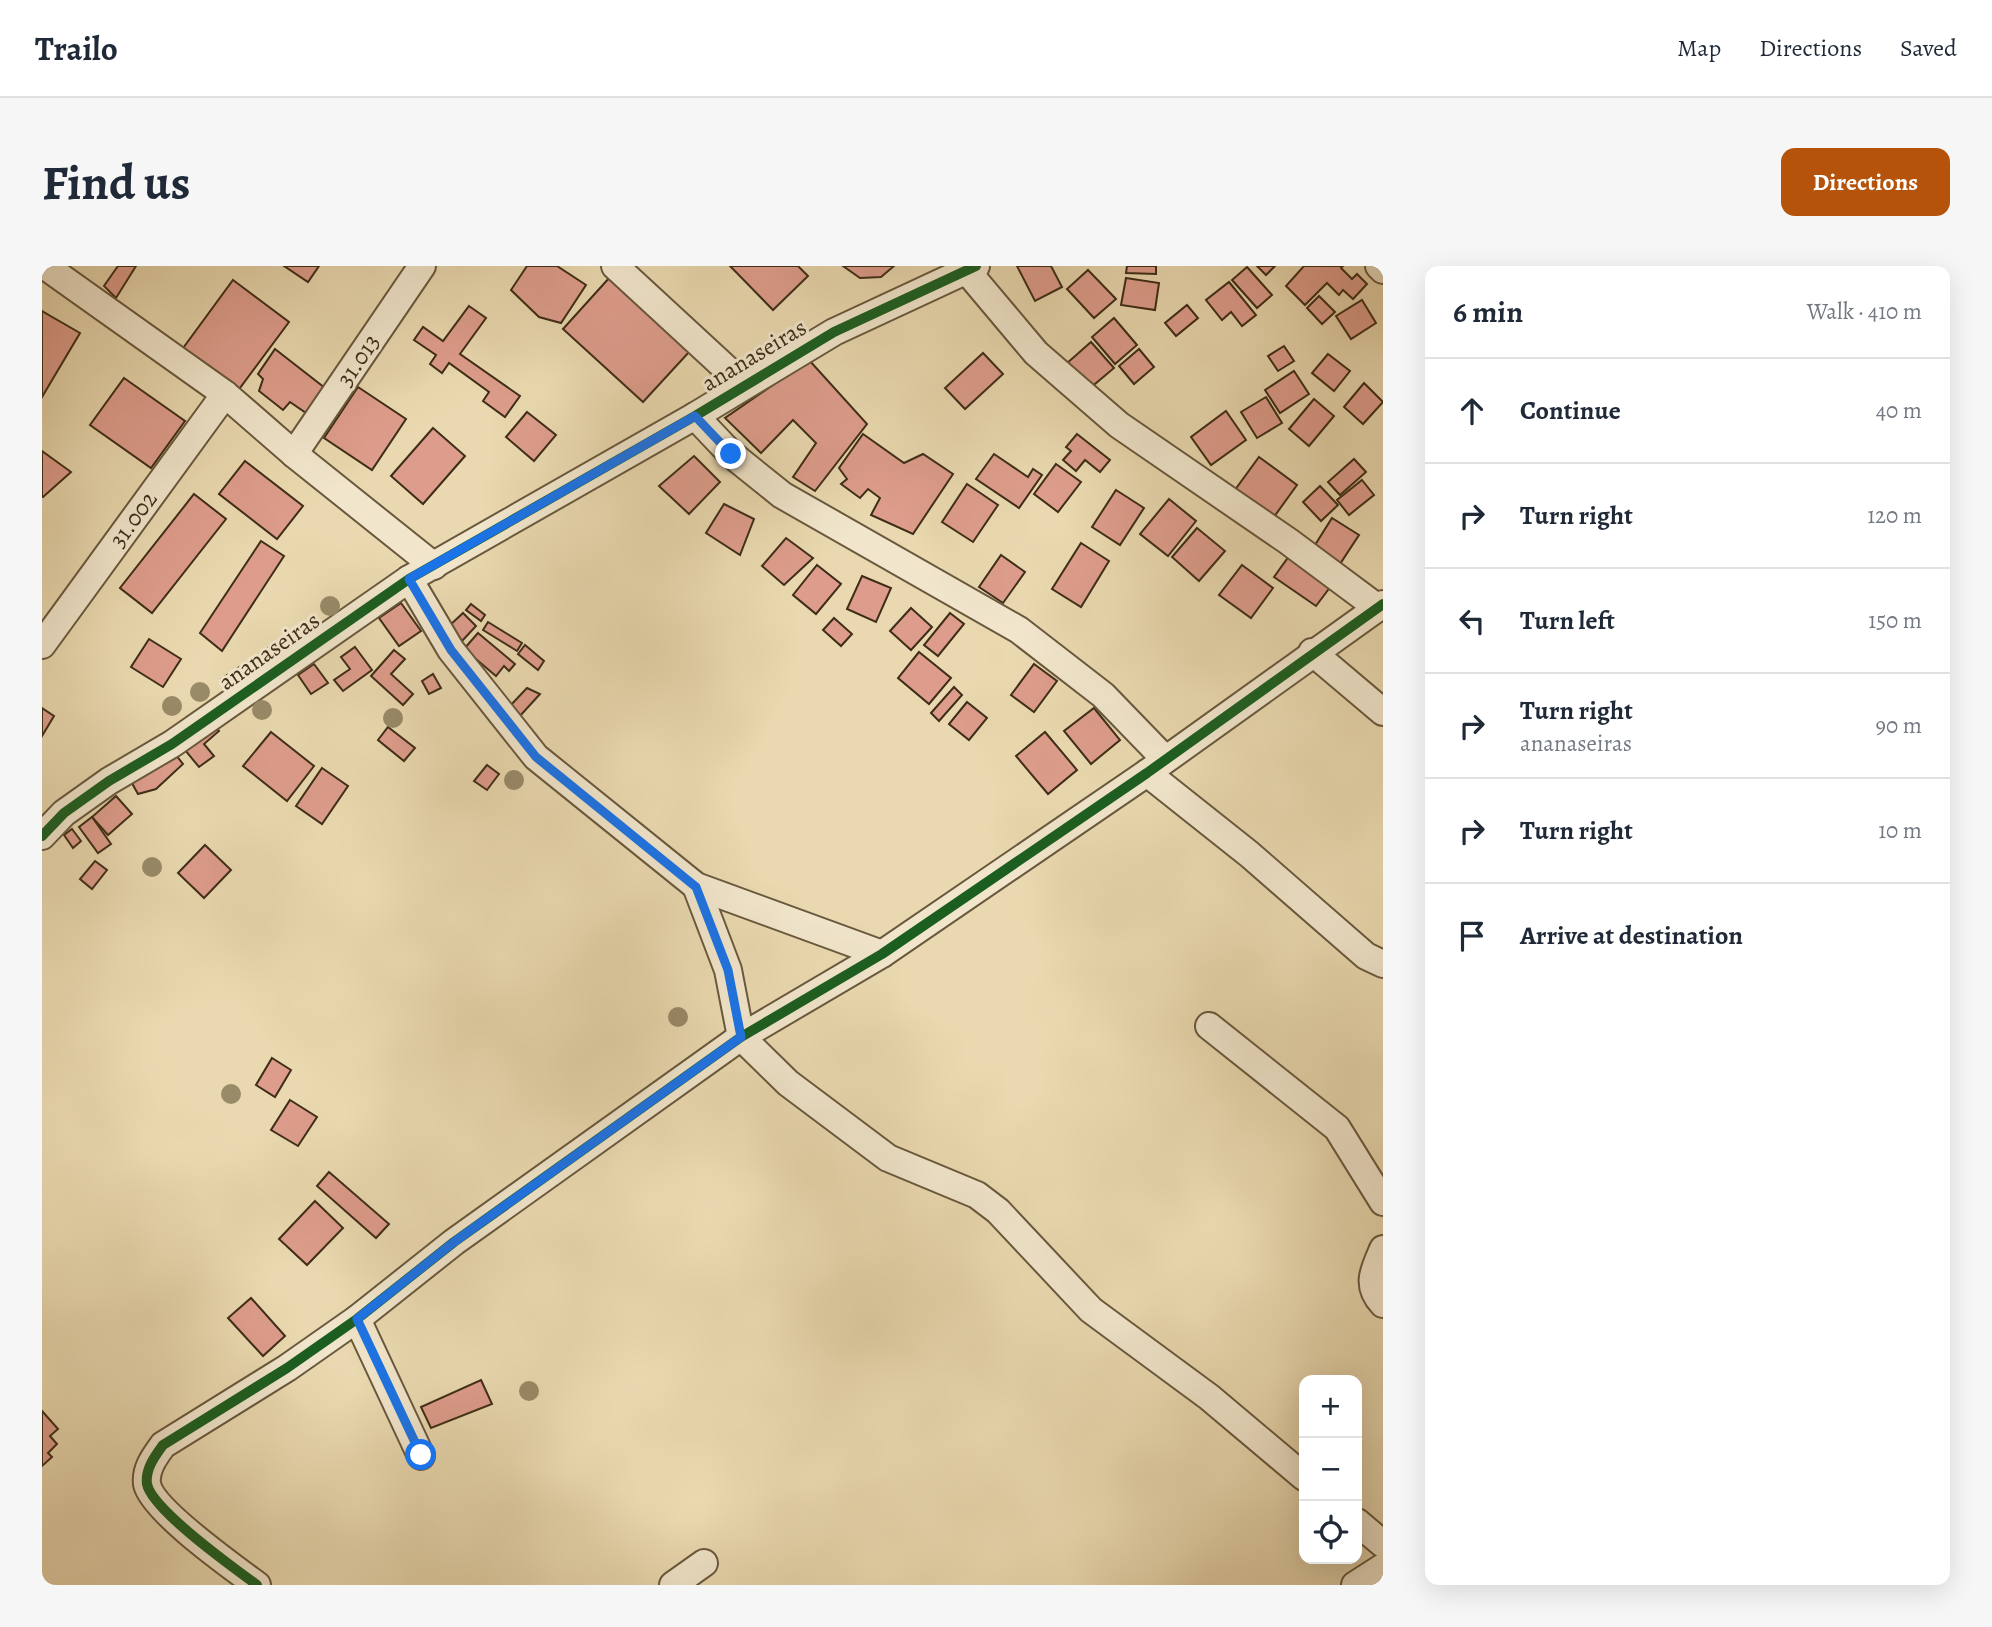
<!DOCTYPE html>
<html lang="en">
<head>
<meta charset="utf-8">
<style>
	body { margin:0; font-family:Alegreya,serif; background:#f6f6f7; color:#1f2937 }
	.controls { position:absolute; right:21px; bottom:21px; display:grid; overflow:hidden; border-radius:14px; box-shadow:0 7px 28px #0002 }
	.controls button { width:63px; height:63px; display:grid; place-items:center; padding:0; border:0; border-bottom:2px solid #e0e1e3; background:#fff; color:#1f2937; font:35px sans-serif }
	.stop { position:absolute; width:21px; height:21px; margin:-16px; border:5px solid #1a73e8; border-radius:50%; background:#fff }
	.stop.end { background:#1a73e8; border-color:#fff; box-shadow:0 2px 7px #0008 }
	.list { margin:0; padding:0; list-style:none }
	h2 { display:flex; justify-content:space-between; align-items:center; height:91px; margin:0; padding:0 28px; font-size:30px }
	h2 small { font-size:23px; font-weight:400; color:#747a83 }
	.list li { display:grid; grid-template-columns:46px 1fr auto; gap:21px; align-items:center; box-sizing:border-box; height:105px; padding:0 28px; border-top:2px solid #e0e1e3 }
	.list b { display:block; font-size:26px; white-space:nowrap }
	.list p { margin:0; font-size:23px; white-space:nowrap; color:#747a83 }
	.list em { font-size:23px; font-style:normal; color:#747a83 }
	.icon { flex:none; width:38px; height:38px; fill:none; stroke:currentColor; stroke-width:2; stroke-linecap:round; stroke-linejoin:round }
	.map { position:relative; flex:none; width:1341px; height:1319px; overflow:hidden; border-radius:14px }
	header { display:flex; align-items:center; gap:42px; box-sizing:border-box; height:98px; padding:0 35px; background:#fff; border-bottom:2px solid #e0e1e3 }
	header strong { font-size:33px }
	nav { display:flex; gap:38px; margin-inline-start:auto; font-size:24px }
	.intro { display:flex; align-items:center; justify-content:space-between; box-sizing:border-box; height:168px; padding:0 42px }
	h1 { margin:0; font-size:49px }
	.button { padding:18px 32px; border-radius:14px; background:#b45309; color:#fff; font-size:24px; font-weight:700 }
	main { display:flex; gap:42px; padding:0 42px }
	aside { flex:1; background:#fff; border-radius:14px; box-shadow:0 7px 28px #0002 }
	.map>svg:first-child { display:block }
	.building { fill:#de9d8c; stroke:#3e2d17; stroke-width:2 }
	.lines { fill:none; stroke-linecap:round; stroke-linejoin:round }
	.minor-casing { stroke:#69583d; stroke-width:30 }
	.minor { stroke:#f1e6cc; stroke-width:26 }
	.cycleway-casing { stroke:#f1e6cc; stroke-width:15 }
	.cycleway { stroke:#1b5e20; stroke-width:10 }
	.tree { fill:#998a68 }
	.route { stroke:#1a73e8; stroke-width:9 }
	.labels { text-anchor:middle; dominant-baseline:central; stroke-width:6; stroke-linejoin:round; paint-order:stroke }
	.street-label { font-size:24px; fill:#3e2d17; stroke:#f1e6cc }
</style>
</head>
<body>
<header>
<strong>Trailo</strong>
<nav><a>Map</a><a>Directions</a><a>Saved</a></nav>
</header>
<div class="intro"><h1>Find us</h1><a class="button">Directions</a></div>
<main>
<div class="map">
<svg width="1341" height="1319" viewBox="0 0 1341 1319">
	<rect width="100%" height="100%" fill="#ead9b0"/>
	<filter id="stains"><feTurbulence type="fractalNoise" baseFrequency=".00286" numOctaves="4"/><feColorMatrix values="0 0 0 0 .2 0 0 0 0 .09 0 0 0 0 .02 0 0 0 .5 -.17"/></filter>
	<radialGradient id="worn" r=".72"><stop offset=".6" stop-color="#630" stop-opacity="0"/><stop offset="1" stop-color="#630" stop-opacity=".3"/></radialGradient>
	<g class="building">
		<polygon points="76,0 94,0 74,32 62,20"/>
		<polygon points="242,0 277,0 266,16"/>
		<polygon points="485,0 515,0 544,19 519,57 497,51 469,24"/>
		<polygon points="688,0 756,0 766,10 731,44"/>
		<polygon points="801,0 852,0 839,11 818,12"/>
		<polygon points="975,0 1009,0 1020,21 993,35"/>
		<polygon points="1085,0 1114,0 1114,8 1084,7"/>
		<polygon points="1215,0 1233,0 1224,9"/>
		<polygon points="1262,0 1301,0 1299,2 1310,13 1315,8 1325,18 1311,33 1301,24 1297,29 1285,17 1263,39 1244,20"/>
		<polygon points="1205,1 1230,29 1215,42 1190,14"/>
		<polygon points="1046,4 1074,33 1052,52 1025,23"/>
		<polygon points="568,11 648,85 601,136 521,63"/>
		<polygon points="1084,12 1117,17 1113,44 1079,39"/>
		<polygon points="191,14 247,56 192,130 136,89"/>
		<polygon points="1187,16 1214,49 1200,60 1189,46 1180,54 1164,34"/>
		<polygon points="1277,30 1293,46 1280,58 1265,42"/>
		<polygon points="1320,34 1334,57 1309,73 1294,50"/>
		<polygon points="1145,39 1156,52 1134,70 1123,57"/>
		<polygon points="427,40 444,52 418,88 478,130 463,151 441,135 447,126 407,97 400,107 388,98 394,89 372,74 381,61 401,75"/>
		<polygon points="0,45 38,67 0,131"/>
		<polygon points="1072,52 1095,79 1073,98 1050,71"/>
		<polygon points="1049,76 1072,102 1047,123 1024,98"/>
		<polygon points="1242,80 1252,95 1236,105 1226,90"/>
		<polygon points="233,83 283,122 267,149 248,136 241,144 217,125 221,113 216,108"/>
		<polygon points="1097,83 1112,101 1092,118 1077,100"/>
		<polygon points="941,87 961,108 923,143 903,122"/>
		<polygon points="1286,88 1308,105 1292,125 1270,107"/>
		<polygon points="767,94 825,158 773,225 751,211 774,177 751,154 719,187 683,152"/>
		<polygon points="1252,105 1267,128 1238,147 1223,124"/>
		<polygon points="82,112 143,155 109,202 48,159"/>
		<polygon points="1322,117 1341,136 1321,158 1302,141"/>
		<polygon points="316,121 364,153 330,204 282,172"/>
		<polygon points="1224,131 1240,157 1215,172 1199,146"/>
		<polygon points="1272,133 1292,150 1267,180 1247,163"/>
		<polygon points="1184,145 1204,174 1169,199 1149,171"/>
		<polygon points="485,146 514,169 492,195 464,171"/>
		<polygon points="391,162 423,190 381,238 349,210"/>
		<polygon points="821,168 862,197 881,188 911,208 871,268 829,249 838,232 826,223 818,232 799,218 805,213 797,202"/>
		<polygon points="1035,168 1068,194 1058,206 1043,194 1034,205 1021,194 1029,185 1024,181"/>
		<polygon points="0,185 29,206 1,231 0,231"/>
		<polygon points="952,188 986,211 991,203 1000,209 977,242 934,213"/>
		<polygon points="652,190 678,216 647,248 617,220"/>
		<polygon points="1217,191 1255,219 1229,255 1190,228"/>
		<polygon points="1312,193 1324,206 1298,229 1286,216"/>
		<polygon points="203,195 261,240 235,273 177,228"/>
		<polygon points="1014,198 1039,216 1016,246 992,228"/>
		<polygon points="1320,214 1332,229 1307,249 1295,234"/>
		<polygon points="925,218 956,239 931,276 900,256"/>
		<polygon points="1278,220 1296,239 1279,255 1261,236"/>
		<polygon points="1074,224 1102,242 1078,279 1050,261"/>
		<polygon points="152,228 184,253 110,347 78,322"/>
		<polygon points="1127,233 1154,255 1126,290 1098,268"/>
		<polygon points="682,238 712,253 698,289 664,267"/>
		<polygon points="1290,252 1317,269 1294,304 1268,287"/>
		<polygon points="1155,262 1183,285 1157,315 1130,291"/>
		<polygon points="744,272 771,292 742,319 720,300"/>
		<polygon points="219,275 242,290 180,385 158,367"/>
		<polygon points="1039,277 1067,295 1039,341 1010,323"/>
		<polygon points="1250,286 1292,316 1274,340 1232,311"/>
		<polygon points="959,289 983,306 961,337 937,321"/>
		<polygon points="775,299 799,318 774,348 751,329"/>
		<polygon points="1200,299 1231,322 1209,352 1177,329"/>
		<polygon points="820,310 849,322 834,356 805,343"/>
		<polygon points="359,337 379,365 357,380 337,352"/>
		<polygon points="429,338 443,349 439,355 424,344"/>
		<polygon points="869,342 890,361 869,384 848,365"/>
		<polygon points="421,347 434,360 420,375 406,361"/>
		<polygon points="908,347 922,358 896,390 882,379"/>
		<polygon points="792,352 810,368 799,380 781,364"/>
		<polygon points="446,356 480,377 475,385 441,364"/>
		<polygon points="263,358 275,366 186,423 179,413"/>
		<polygon points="436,367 473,398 467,405 462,400 454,410 422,383"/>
		<polygon points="107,373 139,393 121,421 89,401"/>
		<polygon points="483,379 502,395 496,404 476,388"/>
		<polygon points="313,381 330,404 301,425 292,414 308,403 299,391"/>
		<polygon points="352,384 363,393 349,408 371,428 361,439 329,410"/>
		<polygon points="877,386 909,412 887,438 856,412"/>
		<polygon points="272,398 286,417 269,428 256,409"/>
		<polygon points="992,398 1015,415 992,446 969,429"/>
		<polygon points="391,408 399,422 387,428 380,415"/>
		<polygon points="912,421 920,429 897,455 889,447"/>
		<polygon points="485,422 498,428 477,451 467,441"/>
		<polygon points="925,436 945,452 927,474 907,458"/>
		<polygon points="0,442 12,450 0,470"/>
		<polygon points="1052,442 1078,474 1049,498 1022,465"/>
		<polygon points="168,454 177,465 162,478 172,490 157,501 138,478"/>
		<polygon points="346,461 373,482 362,495 336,474"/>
		<polygon points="229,466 272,500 245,535 201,500"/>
		<polygon points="1003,466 1035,504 1006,528 974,490"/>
		<polygon points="130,484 141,498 114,523 96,528 86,510"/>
		<polygon points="445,499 457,508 445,524 432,515"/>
		<polygon points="280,502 306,520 280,558 254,540"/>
		<polygon points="74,530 90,548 66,569 50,551"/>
		<polygon points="50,551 69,578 56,587 37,561"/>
		<polygon points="30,563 39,575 31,582 22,569"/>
		<polygon points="163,579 189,604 162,632 136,607"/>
		<polygon points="53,595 65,604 50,623 38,613"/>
		<polygon points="230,792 249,804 233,831 214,819"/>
		<polygon points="248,834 275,851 256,880 229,864"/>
		<polygon points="287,906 347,958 334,972 275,920"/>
		<polygon points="273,935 301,962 265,999 237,973"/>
		<polygon points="209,1032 243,1070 221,1090 186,1052"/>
		<polygon points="439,1114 450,1138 389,1162 379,1141"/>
		<polygon points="0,1145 16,1163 8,1170 15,1178 6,1187 10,1191 0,1200"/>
	</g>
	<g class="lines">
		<defs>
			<g id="minor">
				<polyline points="3,0 183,128 252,188 392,300"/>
				<polyline points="573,0 702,119"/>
				<polyline points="1337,0 1341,4"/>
				<polyline points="925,5 994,87 1077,159 1246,275 1336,342"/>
				<polyline points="653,150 689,188 740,229 977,364 1061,429 1122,492"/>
				<polyline points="252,188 380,0"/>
				<polyline points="367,313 409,384 494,491 654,620 840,688"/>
				<polyline points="0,379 183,128"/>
				<polyline points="1270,386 1341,446"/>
				<polyline points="1105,507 1207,588 1324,690 1341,698"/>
				<polyline points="0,570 22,547 67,515 130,478 367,313 653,150 792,66 934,0"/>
				<polyline points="654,620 686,704 699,771 746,817 846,892 935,929 956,945 1049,1044 1167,1131 1262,1211"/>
				<polyline points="1167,760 1295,862 1341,936"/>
				<path d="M1341,983C1332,1004 1323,1019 1341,1038"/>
				<polyline points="315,1053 379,1190"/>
				<polyline points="1315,1256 1341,1278"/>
				<path d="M215,1319C192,1302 110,1244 105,1218C103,1203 113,1190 121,1179L245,1102L315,1053L412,976L699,771L840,688L1105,507L1341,338"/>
				<polyline points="631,1319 662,1297"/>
				<polyline points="1313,1319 1341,1301"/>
			</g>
		</defs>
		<use href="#minor" class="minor-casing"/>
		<use href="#minor" class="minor"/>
		<defs>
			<g id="cycleway">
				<polyline points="0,570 22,547 67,515 130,478 367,313 653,150 792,66 934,0"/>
				<path d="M215,1319C192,1302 110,1244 105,1218C103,1203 113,1190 121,1179L245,1102L315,1053L412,976L699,771L840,688L1105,507L1341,338"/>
			</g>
		</defs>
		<use href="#cycleway" class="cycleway-casing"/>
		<use href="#cycleway" class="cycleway"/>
	</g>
	<g class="tree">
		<circle cx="288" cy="340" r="10"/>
		<circle cx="158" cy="426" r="10"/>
		<circle cx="130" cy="440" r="10"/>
		<circle cx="220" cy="444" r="10"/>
		<circle cx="351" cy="452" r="10"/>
		<circle cx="472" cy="514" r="10"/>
		<circle cx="110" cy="601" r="10"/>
		<circle cx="636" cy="751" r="10"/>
		<circle cx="189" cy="828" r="10"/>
		<circle cx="487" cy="1125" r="10"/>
	</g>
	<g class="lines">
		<polyline class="route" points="379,1189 315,1053 412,976 699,771 686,704 654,621 494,491 409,384 367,313 653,150 689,188"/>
	</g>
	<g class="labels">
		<g class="street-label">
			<text transform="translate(712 89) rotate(-31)">ananaseiras</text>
			<text transform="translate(316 94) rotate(-56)">31.013</text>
			<text transform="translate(91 253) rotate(-54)">31.002</text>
			<text transform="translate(227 385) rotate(-35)">ananaseiras</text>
		</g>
	</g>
	<rect width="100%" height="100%" filter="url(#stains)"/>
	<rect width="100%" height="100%" fill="url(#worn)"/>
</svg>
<div class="controls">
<button>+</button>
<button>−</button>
<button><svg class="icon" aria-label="locate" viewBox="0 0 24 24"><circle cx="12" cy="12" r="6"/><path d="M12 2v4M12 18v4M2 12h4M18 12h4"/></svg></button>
</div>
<div class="stop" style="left:379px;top:1189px"></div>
<div class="stop end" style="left:689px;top:188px"></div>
</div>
<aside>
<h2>6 min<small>Walk · 410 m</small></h2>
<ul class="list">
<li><svg class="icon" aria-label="ahead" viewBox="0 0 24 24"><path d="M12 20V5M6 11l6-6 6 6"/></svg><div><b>Continue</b></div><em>40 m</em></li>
<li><svg class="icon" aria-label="right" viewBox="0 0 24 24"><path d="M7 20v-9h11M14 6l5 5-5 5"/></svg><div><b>Turn right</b></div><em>120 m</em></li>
<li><svg class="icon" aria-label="left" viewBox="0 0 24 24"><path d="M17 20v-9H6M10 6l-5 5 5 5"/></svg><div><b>Turn left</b></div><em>150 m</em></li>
<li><svg class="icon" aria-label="right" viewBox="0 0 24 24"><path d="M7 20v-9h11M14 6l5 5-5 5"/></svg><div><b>Turn right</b><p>ananaseiras</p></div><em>90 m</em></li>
<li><svg class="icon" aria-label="right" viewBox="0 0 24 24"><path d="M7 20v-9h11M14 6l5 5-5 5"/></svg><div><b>Turn right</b></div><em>10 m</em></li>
<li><svg class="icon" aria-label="arrive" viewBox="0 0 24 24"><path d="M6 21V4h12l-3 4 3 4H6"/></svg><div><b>Arrive at destination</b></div></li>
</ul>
</aside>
</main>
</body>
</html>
